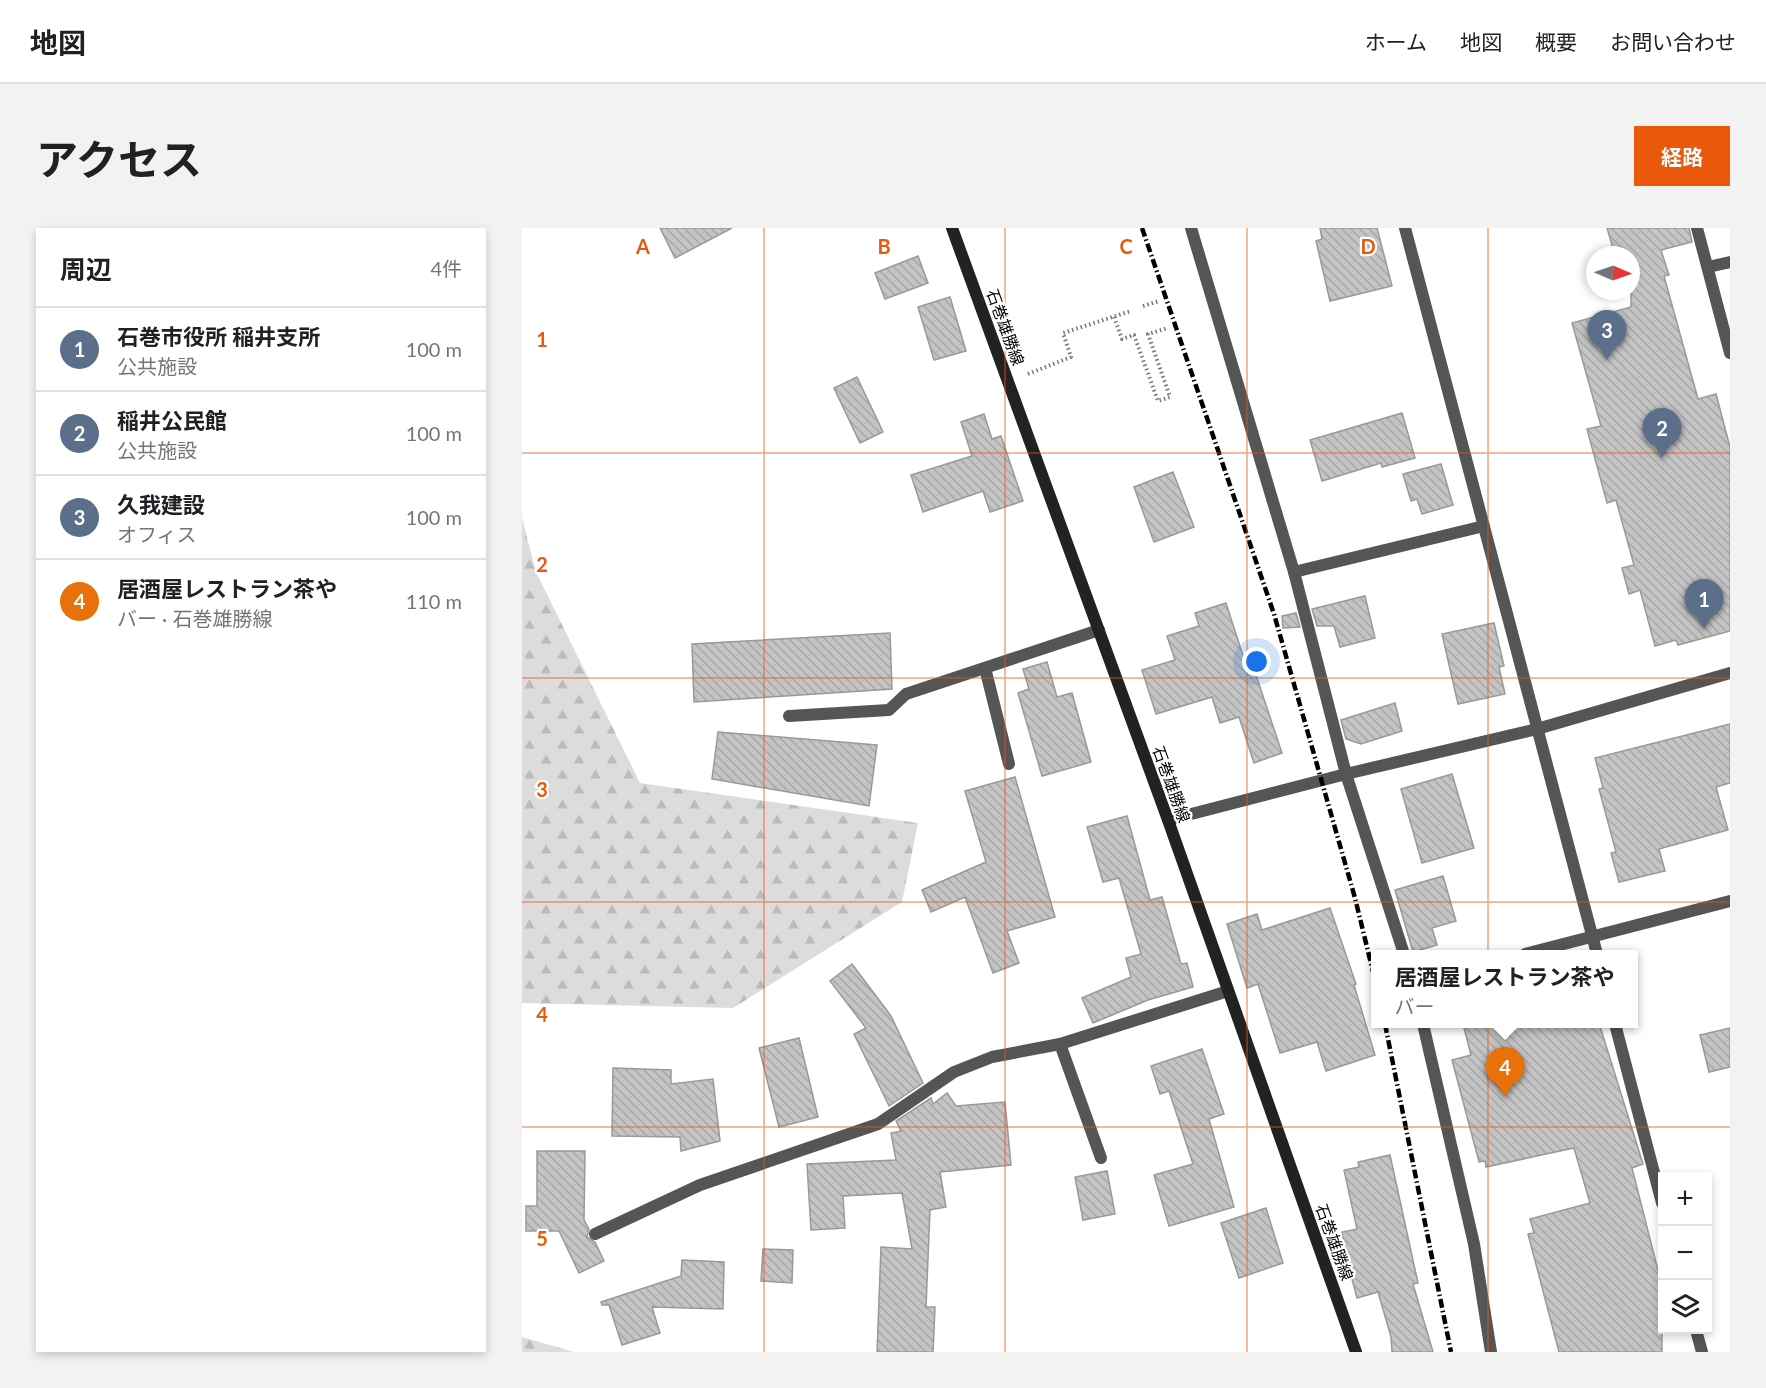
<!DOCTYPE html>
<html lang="ja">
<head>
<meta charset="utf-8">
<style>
	body { margin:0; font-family:Lato,"Noto Sans JP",sans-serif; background:#f2f2f2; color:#202124 }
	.controls { position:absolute; right:18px; bottom:18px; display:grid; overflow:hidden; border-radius:0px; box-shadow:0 3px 9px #0003 }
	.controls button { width:54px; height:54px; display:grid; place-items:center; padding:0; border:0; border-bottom:2px solid #e0e0e0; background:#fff; color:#202124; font:30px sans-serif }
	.compass { position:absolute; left:1064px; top:18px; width:54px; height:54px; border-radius:50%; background:#fff; box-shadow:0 3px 9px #0003; rotate:92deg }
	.you { position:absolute; left:735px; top:434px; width:21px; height:21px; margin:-15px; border:4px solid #fff; border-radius:50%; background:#1a73e8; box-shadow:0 0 0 9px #1a73e833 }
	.badge { display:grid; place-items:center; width:39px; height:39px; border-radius:50%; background:#ea580c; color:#fff; font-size:20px; font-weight:700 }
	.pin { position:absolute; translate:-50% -50px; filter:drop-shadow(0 2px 3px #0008) }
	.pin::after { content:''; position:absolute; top:32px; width:21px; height:18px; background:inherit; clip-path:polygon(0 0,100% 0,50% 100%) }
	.popup { position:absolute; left:849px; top:722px; width:267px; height:78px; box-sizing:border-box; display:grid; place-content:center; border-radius:0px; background:#fff; filter:drop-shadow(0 2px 4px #0005); font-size:20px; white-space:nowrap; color:#757577 }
	.popup b { font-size:22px; color:#202124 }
	.popup::after { content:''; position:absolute; left:50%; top:100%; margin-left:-12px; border:12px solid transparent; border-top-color:#fff }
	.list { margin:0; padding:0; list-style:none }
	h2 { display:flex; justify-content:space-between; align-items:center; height:78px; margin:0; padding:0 24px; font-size:26px }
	h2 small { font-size:20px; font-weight:400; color:#757577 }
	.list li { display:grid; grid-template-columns:39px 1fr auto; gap:18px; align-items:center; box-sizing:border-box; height:84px; padding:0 24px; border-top:2px solid #e0e0e0 }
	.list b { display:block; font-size:22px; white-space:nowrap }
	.list p { margin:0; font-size:20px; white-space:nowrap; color:#757577 }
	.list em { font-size:20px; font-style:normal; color:#757577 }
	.icon { flex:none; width:33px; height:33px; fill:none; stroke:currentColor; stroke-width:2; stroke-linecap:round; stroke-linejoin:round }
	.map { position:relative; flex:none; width:1208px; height:1124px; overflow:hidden; border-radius:0px }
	header { display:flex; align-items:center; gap:36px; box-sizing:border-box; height:84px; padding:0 30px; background:#fff; border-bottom:2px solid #e0e0e0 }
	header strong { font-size:28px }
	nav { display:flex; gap:33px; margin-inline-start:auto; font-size:21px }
	.intro { display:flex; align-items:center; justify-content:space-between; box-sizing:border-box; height:144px; padding:0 36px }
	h1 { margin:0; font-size:42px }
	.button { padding:15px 27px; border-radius:0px; background:#ea580c; color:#fff; font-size:21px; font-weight:700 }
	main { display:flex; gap:36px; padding:0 36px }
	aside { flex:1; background:#fff; border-radius:0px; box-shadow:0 3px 9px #0003 }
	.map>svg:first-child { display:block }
	.forest { fill:url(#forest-firs) }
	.building { fill:url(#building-back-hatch); stroke:#999; stroke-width:1.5 }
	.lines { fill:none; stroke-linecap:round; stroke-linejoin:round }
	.path { stroke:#777; stroke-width:4; stroke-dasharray:1.5 3; stroke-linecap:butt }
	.service { stroke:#555; stroke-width:12 }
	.minor { stroke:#555; stroke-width:12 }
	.secondary { stroke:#222; stroke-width:12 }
	.rail { stroke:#000; stroke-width:4.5; stroke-dasharray:9 3 1.5 3; stroke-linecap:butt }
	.grid { fill:none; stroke:#e8590c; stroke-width:1.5; stroke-opacity:0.55 }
	.labels { text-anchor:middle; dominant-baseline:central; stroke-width:4.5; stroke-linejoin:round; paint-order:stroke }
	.street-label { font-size:16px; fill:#000; stroke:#fff }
	.grid-label { font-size:20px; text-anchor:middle; font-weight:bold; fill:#e8590c; stroke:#fff; stroke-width:4.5; stroke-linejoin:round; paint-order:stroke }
</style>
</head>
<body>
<header>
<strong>地図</strong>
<nav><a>ホーム</a><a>地図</a><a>概要</a><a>お問い合わせ</a></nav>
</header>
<div class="intro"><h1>アクセス</h1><a class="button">経路</a></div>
<main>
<aside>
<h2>周辺<small>4件</small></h2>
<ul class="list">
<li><span class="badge" style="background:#5c6f8a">1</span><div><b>石巻市役所 稲井支所</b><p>公共施設</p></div><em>100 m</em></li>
<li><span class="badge" style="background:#5c6f8a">2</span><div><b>稲井公民館</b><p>公共施設</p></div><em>100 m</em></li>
<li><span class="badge" style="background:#5c6f8a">3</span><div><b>久我建設</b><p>オフィス</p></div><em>100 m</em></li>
<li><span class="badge" style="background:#e8710a">4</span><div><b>居酒屋レストラン茶や</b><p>バー · 石巻雄勝線</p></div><em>110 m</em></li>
</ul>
</aside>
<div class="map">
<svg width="1208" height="1124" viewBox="0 0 1208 1124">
	<defs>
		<pattern id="forest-firs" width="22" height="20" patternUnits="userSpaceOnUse" patternTransform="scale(1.5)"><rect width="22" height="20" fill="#dcdcdc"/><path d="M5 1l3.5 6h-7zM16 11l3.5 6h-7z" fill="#bbb"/></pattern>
		<pattern id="building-back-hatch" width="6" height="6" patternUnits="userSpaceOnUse" patternTransform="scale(1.5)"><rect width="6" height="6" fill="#c4c4c4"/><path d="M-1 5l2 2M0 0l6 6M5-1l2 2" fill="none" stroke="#a7a7a7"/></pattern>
	</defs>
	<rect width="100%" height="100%" fill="#fff"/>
	<g class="forest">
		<polygon points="0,290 14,344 118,555 396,595 380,674 211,780 0,775"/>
		<polygon points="0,1109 52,1124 0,1124"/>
	</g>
	<g class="building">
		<polygon points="138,0 210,0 153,30"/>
		<polygon points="798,0 855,0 870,58 808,73 794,13 800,11"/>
		<polygon points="1085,0 1167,0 1170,14 1139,22 1147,47 1142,48 1176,171 1194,166 1208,219 1208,403 1156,417 1154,412 1133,418 1118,362 1107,366 1100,340 1112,337 1094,272 1085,275 1065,201 1079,198 1050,95 1109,79 1109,27 1093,27"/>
		<polygon points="396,28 406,55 363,71 353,45"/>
		<polygon points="428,69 444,123 412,132 396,79"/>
		<polygon points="335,149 361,204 338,215 312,160"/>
		<polygon points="880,185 893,230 860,239 859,235 800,253 788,212"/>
		<polygon points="462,186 470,211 479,208 501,273 468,284 461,263 401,284 389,247 450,228 439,194"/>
		<polygon points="919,236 931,277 900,286 895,271 889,273 881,246"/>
		<polygon points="651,244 672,299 632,314 612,259"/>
		<polygon points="843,368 853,410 818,419 812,398 795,398 790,381"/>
		<polygon points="704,375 724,437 730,435 760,525 732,535 717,489 698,495 690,469 634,486 620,442 653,432 645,408 677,398 673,385"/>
		<polygon points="774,385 778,399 761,400 760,388"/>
		<polygon points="972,395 982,438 977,439 983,466 936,476 920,406"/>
		<polygon points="368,405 370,461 172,474 170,416"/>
		<polygon points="525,434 535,469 550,465 569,534 520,548 496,465 507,461 501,441"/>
		<polygon points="873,475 880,503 839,516 824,511 819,492"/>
		<polygon points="1208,496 1208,555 1194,559 1206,602 1137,621 1143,643 1097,654 1089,625 1094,624 1077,561 1081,560 1073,530"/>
		<polygon points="196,504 355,517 347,578 190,551"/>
		<polygon points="930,546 952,620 900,635 879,561"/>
		<polygon points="493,549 533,689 485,703 497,735 471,745 443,669 409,684 400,662 464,634 443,563"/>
		<polygon points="605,588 628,672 640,669 659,736 665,735 671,759 626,772 571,795 560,770 609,749 604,730 619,726 597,650 581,654 565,599"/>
		<polygon points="921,648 934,693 910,700 915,717 891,724 873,662"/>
		<polygon points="808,680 834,756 832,757 853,827 804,843 795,814 758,825 736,756 725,760 705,696 735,686 740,702"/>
		<polygon points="330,736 369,788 401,855 367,878 332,806 344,800 308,753"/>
		<polygon points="958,795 1077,795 1121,936 1110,940 1140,1058 1140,1124 1037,1124 1006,1006 1012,1005 1008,991 1068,975 1052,920 964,939 963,933 957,934 930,832 949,827 942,800"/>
		<polygon points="1208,800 1208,839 1187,844 1178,807"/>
		<polygon points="277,810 296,889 257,899 237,820"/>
		<polygon points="680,821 702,886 687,891 712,979 647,998 632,947 671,936 647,863 638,866 629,838"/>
		<polygon points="91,840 149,842 149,856 191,851 198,913 159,923 158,909 90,908"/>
		<polygon points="425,865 434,878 483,874 489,937 418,944 424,979 408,982 404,1079 413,1079 411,1124 355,1124 359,1019 390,1021 380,965 321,968 323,1000 289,1002 285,936 374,932 369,905 379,903 374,893 409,870 411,876"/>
		<polygon points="15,923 63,923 62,992 67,1001 65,1009 73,1014 82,1033 57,1045 37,1003 4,1003 4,978 15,978"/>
		<polygon points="868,927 896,1055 891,1056 911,1124 870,1124 869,1109 856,1064 835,1070 826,1036 820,1004 835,1001 822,942 837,939 836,934"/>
		<polygon points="585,943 593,986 561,992 553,949"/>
		<polygon points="744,980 761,1035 717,1050 699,995"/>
		<polygon points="241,1021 271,1022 270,1055 239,1053"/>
		<polygon points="160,1032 202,1034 201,1081 130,1079 138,1105 100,1117 87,1077 80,1077 79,1074 159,1048"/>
	</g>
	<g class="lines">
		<g class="path">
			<polyline points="621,78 637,73"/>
			<polyline points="592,89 600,111 612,107 636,173 648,169 626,106 646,100"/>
			<polyline points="506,146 549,129 541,105 609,83"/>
		</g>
		<g class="service">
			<polyline points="463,440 487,536"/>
			<polyline points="267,488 367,482 384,466 577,402"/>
			<polyline points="538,816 579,930"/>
			<polyline points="73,1006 178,957 356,896 432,844 470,829 538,816 706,763"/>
		</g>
		<g class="minor">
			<polyline points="669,0 772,344 824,546 882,726"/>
			<polyline points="883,0 1075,726"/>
			<polyline points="1175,0 1208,125"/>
			<polyline points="1186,39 1208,34"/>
			<polyline points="772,344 962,298"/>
			<polyline points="646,592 824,546 1015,501 1208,445"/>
			<polyline points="1003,726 1208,673"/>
			<polyline points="901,796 952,1016 969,1124"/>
			<polyline points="1093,796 1140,975"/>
			<polyline points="1174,1102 1180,1124"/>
		</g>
		<polyline class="secondary" points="430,0 646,592 834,1124"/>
		<g class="rail">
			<polyline points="620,0 752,386 833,670 854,756"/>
			<polyline points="863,796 929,1124"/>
		</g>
	</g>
	<path class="grid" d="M242,0V1124M483,0V1124M725,0V1124M966,0V1124M0,225H1208M0,450H1208M0,674H1208M0,899H1208"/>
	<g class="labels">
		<g class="street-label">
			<text transform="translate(484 99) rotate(70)">石巻雄勝線</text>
			<text transform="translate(650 556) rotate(70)">石巻雄勝線</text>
			<text transform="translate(813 1014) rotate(70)">石巻雄勝線</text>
		</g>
	</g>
	<g class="grid-label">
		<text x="121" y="26">A</text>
		<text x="362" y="26">B</text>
		<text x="604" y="26">C</text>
		<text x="846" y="26">D</text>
		<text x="20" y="119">1</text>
		<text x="20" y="344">2</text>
		<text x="20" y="569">3</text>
		<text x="20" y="794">4</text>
		<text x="20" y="1018">5</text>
	</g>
</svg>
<div class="controls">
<button>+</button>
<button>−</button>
<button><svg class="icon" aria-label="layers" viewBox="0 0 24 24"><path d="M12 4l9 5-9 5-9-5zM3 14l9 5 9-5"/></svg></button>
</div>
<svg class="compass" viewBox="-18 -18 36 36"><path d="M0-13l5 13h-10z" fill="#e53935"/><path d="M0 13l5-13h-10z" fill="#757577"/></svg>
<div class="you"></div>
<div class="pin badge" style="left:1182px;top:401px;background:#5c6f8a">1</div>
<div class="pin badge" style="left:1140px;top:230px;background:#5c6f8a">2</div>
<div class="pin badge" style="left:1085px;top:132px;background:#5c6f8a">3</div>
<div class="pin badge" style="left:983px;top:869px;background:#e8710a">4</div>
<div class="popup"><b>居酒屋レストラン茶や</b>バー</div>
</div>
</main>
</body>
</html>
